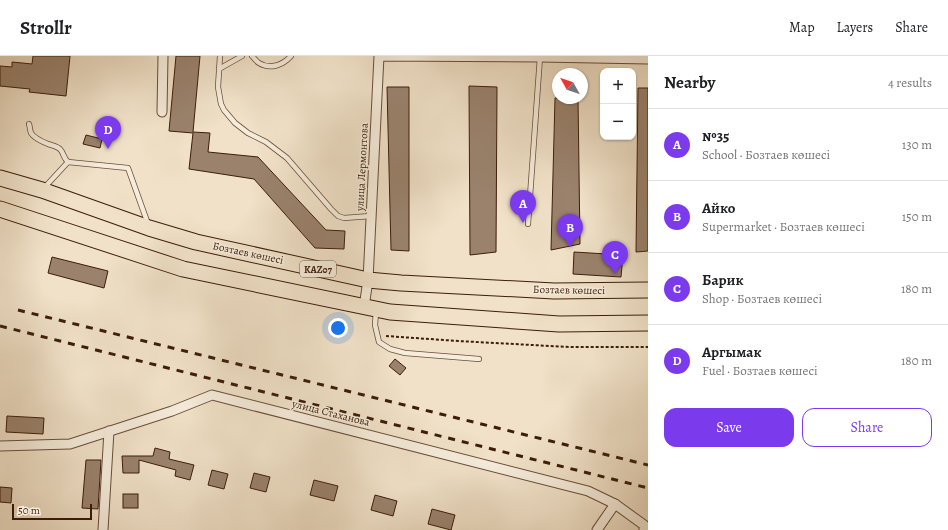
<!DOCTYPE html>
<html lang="en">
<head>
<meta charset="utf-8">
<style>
	body { margin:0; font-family:Alegreya,serif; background:#f6f6f6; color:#202124 }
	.controls { position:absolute; right:12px; top:12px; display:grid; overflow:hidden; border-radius:8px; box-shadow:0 1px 3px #0004 }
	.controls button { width:36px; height:36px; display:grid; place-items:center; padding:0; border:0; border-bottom:1px solid #e0e0e0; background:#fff; color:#202124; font:20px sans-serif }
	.compass { position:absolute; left:552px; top:12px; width:36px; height:36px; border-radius:50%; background:#fff; box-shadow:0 1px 3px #0004; rotate:310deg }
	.scale { position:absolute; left:12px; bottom:10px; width:80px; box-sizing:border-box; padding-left:4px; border:2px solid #3d1c0b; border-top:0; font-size:11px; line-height:14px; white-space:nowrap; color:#3d1c0b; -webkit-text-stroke:3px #f5ecdb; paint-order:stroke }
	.you { position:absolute; left:338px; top:272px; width:14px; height:14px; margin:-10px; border:3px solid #fff; border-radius:50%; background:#1a73e8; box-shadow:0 0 0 6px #1a73e833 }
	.badge { display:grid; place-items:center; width:26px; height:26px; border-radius:50%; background:#7c3aed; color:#fff; font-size:13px; font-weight:700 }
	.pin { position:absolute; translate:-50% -33px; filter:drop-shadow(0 1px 2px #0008) }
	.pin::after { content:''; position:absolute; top:21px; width:14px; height:12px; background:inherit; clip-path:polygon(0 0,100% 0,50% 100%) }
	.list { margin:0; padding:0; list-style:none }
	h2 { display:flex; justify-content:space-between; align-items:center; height:52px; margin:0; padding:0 16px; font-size:17px }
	h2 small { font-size:13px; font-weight:400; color:#757577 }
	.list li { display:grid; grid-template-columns:26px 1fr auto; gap:12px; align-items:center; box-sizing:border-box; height:72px; padding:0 16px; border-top:1px solid #e0e0e0 }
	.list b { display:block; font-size:15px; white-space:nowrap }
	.list p { margin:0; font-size:13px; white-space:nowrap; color:#757577 }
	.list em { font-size:13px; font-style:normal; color:#757577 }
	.actions { display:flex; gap:8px; padding:12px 16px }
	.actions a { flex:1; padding:9px 0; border:1px solid #7c3aed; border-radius:12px; text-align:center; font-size:14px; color:#7c3aed }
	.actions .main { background:#7c3aed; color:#fff }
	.map { position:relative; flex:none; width:648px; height:474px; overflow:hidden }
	header { display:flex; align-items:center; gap:24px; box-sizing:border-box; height:56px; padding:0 20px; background:#fff; border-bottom:1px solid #e0e0e0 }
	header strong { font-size:19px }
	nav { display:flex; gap:22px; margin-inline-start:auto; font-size:14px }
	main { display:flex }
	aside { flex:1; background:#fff }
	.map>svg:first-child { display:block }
	.building { fill:#9a826d; stroke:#3d1c0b }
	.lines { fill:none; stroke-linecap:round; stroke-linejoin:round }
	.service-casing { stroke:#6a4d3a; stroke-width:6 }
	.minor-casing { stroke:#6a4d3a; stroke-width:11 }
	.trunk-casing { stroke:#3d1c0b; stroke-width:17 }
	.path { stroke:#3d1c0b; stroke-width:2; stroke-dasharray:3 2; stroke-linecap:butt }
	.service { stroke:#f5ecdb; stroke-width:4.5 }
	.minor { stroke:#f5ecdb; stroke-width:9 }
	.trunk { stroke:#f0e1c8; stroke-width:15 }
	.rail { stroke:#3d1c0b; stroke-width:3; stroke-dasharray:7 7; stroke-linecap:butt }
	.labels { text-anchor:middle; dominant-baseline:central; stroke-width:3; stroke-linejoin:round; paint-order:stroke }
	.shield { fill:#f5ecdb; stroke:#745a49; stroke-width:1 }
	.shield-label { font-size:10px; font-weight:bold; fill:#3d1c0b }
	.street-label { font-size:11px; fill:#3d1c0b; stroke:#f5ecdb }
</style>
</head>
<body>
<header>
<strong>Strollr</strong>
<nav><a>Map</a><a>Layers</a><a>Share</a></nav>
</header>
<main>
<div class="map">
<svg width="648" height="474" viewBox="0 0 648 474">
	<rect width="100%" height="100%" fill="#f0e1c8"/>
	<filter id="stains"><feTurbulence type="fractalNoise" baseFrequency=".005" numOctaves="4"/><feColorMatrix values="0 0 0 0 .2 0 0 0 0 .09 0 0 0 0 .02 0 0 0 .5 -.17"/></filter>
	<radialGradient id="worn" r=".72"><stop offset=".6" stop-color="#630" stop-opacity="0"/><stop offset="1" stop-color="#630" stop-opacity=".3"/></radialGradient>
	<g class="building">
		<polygon points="33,0 70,0 66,40 29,36 30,33 0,30 0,10 12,11 12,6 32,8"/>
		<polygon points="176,0 200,0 193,76 210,77 208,96 258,101 326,174 345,175 344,193 315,192 254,123 189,113 193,77 169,75"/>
		<polygon points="469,30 497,31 496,196 470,199"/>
		<polygon points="387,31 409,31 409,195 391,194"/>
		<polygon points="638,32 648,32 648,195 636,196"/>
		<polygon points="555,42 578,42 580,188 551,194"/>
		<polygon points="86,79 102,83 100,92 83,88"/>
		<polygon points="574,196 623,199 621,221 573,218"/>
		<polygon points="52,201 108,215 104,232 48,217"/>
		<polygon points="395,303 406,312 400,319 389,310"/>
		<polygon points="7,360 44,362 43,378 6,376"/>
		<polygon points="155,392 170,396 169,403 194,409 190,424 175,420 176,414 139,404 139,417 123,417 122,400 153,400"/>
		<polygon points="86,404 101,404 98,453 82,452"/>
		<polygon points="212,414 228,418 224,433 208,429"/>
		<polygon points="254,417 270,421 266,436 250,432"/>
		<polygon points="314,424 338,430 334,445 310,439"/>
		<polygon points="0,431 12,432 11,447 0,446"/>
		<rect x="123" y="438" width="15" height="14"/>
		<polygon points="375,439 397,445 393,460 371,454"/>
		<polygon points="432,453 455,459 451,474 428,468"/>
	</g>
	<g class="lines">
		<defs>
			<g id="service">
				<polyline points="220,0 218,31 221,48 224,54 235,67 248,77 266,86 287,102 331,153 338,160 344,162 371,160"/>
				<path d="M252,0C254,2 256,5 259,7C270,14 283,9 291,0"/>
				<polyline points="219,13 242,0"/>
				<path d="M29,68C30,71 30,75 31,77C34,82 43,86 48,88C52,89 56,90 60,93C64,97 63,102 68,106"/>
				<polyline points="44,132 68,106 128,112 148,168"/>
				<polyline points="528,168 540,1"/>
				<polyline points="376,255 375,269 379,286 390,293 405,297 479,303"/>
			</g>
			<g id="minor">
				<polyline points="162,56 163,0"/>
				<polyline points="364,251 368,224 379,0 540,1 648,3"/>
				<polyline points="0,390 70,388 172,355 212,339 588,435 615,448 644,469 644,474"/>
				<polyline points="103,474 109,375"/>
				<polyline points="597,474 615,448"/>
			</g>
			<g id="trunk">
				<polyline points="0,122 42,134 149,172 196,186 368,224 401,227 554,235 648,234"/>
				<polyline points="0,153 183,213 390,256 559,268 648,267"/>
			</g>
		</defs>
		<use href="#service" class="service-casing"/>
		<use href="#minor" class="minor-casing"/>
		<use href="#trunk" class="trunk-casing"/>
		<polyline class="path" points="386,280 458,285 569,291 648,291"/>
		<use href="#service" class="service"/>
		<use href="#minor" class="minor"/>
		<use href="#trunk" class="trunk"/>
		<g class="rail">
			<polyline points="18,254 648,409"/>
			<polyline points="0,270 648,432"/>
		</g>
	</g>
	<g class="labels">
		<rect class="shield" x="300" y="205" width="36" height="16" rx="3"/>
		<g class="shield-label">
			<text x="318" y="213">KAZ07</text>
		</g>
		<g class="street-label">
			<text transform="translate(362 111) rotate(-87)">улица Лермонтова</text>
			<text transform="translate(248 197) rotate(12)">Бозтаев көшесі</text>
			<text transform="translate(569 234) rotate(1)">Бозтаев көшесі</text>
			<text transform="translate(331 357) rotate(14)">улица Стаханова</text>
		</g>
	</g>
	<rect width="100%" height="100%" filter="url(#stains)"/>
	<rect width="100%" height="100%" fill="url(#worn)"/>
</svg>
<div class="controls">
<button>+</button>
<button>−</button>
</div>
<svg class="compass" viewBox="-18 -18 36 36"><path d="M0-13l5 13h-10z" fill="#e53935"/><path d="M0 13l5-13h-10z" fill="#757577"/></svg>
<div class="scale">50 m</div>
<div class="you"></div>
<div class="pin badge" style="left:523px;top:167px">A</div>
<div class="pin badge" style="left:570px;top:191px">B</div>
<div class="pin badge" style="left:615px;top:218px">C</div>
<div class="pin badge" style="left:108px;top:93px">D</div>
</div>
<aside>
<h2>Nearby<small>4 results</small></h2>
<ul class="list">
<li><span class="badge">A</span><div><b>№35</b><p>School · Бозтаев көшесі</p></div><em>130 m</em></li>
<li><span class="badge">B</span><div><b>Айко</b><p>Supermarket · Бозтаев көшесі</p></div><em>150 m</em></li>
<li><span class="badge">C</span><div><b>Барик</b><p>Shop · Бозтаев көшесі</p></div><em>180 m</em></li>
<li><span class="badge">D</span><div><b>Аргымак</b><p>Fuel · Бозтаев көшесі</p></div><em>180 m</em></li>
</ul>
<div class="actions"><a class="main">Save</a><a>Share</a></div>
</aside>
</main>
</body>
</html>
